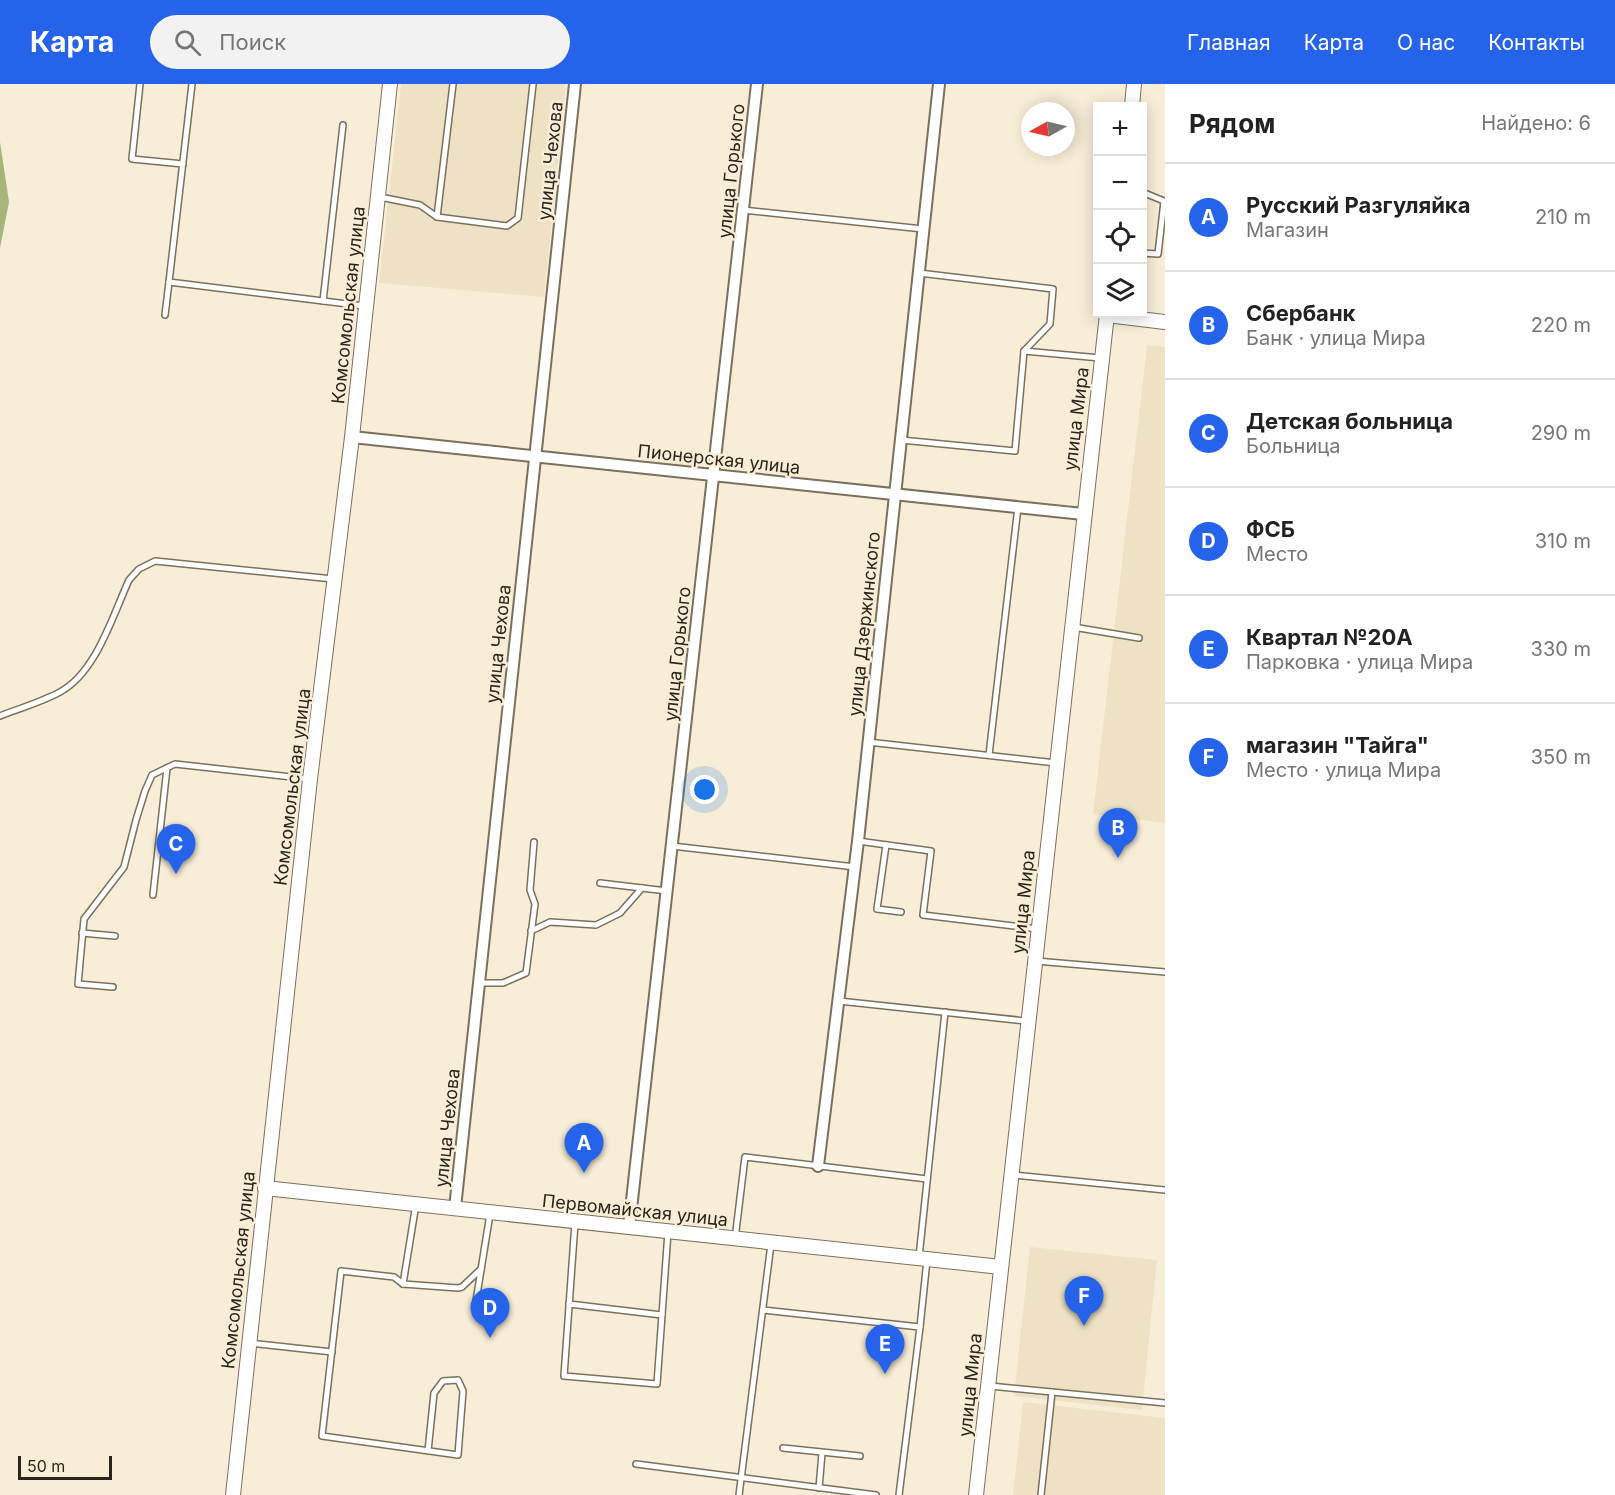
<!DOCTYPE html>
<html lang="ru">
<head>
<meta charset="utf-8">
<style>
	body { margin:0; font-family:Inter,sans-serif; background:#f2f2f2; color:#222 }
	.controls { position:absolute; right:18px; top:18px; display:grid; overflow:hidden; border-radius:0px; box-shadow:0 3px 15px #0003 }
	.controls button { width:54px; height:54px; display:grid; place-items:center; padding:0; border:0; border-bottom:2px solid #e0e0e0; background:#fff; color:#222; font:30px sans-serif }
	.compass { position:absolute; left:1021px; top:18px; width:54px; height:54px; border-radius:50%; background:#fff; box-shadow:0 3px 15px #0003; rotate:262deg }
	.scale { position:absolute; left:18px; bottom:15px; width:94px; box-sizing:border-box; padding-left:6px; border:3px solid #2a261e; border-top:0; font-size:16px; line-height:21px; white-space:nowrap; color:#2a261e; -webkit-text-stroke:4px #f8eed7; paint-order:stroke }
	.you { position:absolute; left:705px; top:706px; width:21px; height:21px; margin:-15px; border:4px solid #fff; border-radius:50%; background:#1a73e8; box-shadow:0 0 0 9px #1a73e833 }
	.badge { display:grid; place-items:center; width:39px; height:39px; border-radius:50%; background:#2563eb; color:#fff; font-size:20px; font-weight:700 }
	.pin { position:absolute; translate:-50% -50px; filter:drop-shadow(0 2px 3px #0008) }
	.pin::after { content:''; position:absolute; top:32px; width:21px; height:18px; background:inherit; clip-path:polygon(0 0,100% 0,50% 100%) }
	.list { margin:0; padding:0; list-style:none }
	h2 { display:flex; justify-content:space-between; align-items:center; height:78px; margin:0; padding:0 24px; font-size:26px }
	h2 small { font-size:20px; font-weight:400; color:#767676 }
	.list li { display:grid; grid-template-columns:39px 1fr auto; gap:18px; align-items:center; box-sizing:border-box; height:108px; padding:0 24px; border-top:2px solid #e0e0e0 }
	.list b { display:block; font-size:22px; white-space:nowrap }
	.list p { margin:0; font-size:20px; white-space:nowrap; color:#767676 }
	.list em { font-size:20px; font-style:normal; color:#767676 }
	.icon { flex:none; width:33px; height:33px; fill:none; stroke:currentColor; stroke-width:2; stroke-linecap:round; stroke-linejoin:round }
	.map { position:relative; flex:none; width:1165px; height:1411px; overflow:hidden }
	header { display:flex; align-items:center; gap:36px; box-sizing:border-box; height:84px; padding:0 30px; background:#2563eb; color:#fff }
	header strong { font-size:28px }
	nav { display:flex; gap:33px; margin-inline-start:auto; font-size:21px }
	.search { width:420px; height:54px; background:#f2f2f2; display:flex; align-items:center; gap:15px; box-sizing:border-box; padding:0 21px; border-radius:33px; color:#767676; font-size:22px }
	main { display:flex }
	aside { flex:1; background:#fff }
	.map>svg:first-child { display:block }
	.built { fill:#efe2c4 }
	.forest { fill:#a6b678 }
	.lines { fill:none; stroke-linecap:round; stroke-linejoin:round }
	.service-casing { stroke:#7a715d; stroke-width:8 }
	.minor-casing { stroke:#7a715d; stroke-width:14 }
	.tertiary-casing { stroke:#7a715d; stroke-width:16 }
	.service { stroke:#fff; stroke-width:5 }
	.minor { stroke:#fff; stroke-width:10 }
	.tertiary { stroke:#fff; stroke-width:14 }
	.labels { text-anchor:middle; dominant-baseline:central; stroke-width:5; stroke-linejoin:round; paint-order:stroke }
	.street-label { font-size:18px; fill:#2a261e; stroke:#f8eed7 }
</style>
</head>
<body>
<header>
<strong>Карта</strong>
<div class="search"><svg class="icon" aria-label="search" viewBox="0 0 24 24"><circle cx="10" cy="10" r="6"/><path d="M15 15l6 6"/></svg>Поиск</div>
<nav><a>Главная</a><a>Карта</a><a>О нас</a><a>Контакты</a></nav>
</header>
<main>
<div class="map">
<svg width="1165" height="1411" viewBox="0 0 1165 1411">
	<rect width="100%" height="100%" fill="#f8eed7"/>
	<g class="built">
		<polygon points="401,0 566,0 544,213 379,199"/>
		<polygon points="1147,261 1165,263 1165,739 1093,730"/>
		<polygon points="1030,1163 1157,1176 1142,1326 1014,1312"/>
		<polygon points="1023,1318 1165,1334 1165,1411 1013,1411"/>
	</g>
	<polygon class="forest" points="0,58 9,118 0,164"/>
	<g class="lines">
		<defs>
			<g id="service">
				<polyline points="140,0 132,75 183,80"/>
				<polyline points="192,0 169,198 364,222"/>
				<polyline points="1142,108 1164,117 1158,170 1142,169"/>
				<polyline points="380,113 420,121 437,133 507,142 518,134 533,0"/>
				<polyline points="743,126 923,145"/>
				<polyline points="437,133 453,0"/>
				<polyline points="323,217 343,41"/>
				<polyline points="165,231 169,198"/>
				<polyline points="1024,267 1100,274"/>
				<polyline points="901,356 1015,367 1024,267 1050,240 1053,205 919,189"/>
				<polyline points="1073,543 1139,554"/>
				<path d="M0,632C20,624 42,618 60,608C96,589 113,531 129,496L139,485L155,477L333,495"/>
				<polyline points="868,658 1056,679"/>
				<polyline points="989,671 1018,423"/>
				<polyline points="858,757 931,767 923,831 1038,845"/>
				<polyline points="886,761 877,825 901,828"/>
				<polyline points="672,762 855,783"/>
				<polyline points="600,799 667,807"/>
				<polyline points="153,811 167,684"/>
				<polyline points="531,847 550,838 596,841 620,829 642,804"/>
				<polyline points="82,849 115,852"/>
				<polyline points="1036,877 1165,888"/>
				<polyline points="479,899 503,899 526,889 535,820 530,806 534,758"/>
				<polyline points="113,903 78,900 84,835 124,783 136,736 145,707 152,691 175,680 309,695"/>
				<polyline points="839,917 1026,937"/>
				<polyline points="1013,1091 1165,1106"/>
				<polyline points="416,1120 403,1200 458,1204 462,1203 481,1185"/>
				<polyline points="575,1139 564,1292 657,1300 668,1148"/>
				<polyline points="735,1155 745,1073 927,1095"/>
				<polyline points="919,1173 945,928"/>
				<polyline points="403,1200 394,1193 341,1187 322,1352 458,1371 463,1307 458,1296 443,1297 434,1309 428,1367"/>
				<polyline points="476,1217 490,1130"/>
				<polyline points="569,1220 662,1231"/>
				<polyline points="763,1226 920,1243 899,1411"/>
				<polyline points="920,1243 927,1176"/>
				<polyline points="250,1259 332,1268"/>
				<polyline points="990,1302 1165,1319"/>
				<polyline points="783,1364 860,1372"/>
				<polyline points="636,1380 876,1411"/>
				<polyline points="819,1404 822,1369"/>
				<polyline points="739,1411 771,1160"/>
				<polyline points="1041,1411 1052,1308"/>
			</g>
			<g id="minor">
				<polyline points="352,353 1083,430"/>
				<polyline points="818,1082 858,757 939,0"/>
				<polyline points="455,1124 575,0"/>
				<polyline points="629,1143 757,0"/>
			</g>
			<g id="tertiary">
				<polyline points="1132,22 1134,0"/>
				<polyline points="1107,231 1165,238"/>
				<polyline points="265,1104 1001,1183"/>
				<polyline points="233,1411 310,695 352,353 390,0"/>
				<polyline points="976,1411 1107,230"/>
			</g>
		</defs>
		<use href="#service" class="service-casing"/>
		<use href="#minor" class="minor-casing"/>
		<use href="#tertiary" class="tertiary-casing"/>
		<use href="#service" class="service"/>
		<use href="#minor" class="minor"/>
		<use href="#tertiary" class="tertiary"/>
	</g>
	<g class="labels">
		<g class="street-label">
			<text transform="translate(550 77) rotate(-84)">улица Чехова</text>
			<text transform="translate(731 87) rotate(-84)">улица Горького</text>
			<text transform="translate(348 221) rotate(-84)">Комсомольская улица</text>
			<text transform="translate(1076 335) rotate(-83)">улица Мира</text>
			<text transform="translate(719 375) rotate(6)">Пионерская улица</text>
			<text transform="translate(864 540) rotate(-84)">улица Дзержинского</text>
			<text transform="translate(498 560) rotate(-84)">улица Чехова</text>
			<text transform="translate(677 570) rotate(-84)">улица Горького</text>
			<text transform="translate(292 703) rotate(-83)">Комсомольская улица</text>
			<text transform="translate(1023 818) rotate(-84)">улица Мира</text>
			<text transform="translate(447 1044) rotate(-84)">улица Чехова</text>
			<text transform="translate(635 1126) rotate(6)">Первомайская улица</text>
			<text transform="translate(238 1186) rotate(-84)">Комсомольская улица</text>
			<text transform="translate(970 1301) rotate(-84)">улица Мира</text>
		</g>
	</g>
</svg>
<div class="controls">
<button>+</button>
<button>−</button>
<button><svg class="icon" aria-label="locate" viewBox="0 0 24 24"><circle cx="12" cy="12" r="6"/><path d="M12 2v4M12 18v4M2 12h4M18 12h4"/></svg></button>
<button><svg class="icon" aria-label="layers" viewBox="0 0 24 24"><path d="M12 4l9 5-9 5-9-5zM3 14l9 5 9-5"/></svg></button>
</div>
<svg class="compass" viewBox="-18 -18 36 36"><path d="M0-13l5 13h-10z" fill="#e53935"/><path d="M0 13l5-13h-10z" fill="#767676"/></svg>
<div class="scale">50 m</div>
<div class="you"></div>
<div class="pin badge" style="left:584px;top:1089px">A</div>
<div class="pin badge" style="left:1118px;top:774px">B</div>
<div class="pin badge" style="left:176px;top:790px">C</div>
<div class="pin badge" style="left:490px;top:1254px">D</div>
<div class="pin badge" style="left:885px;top:1290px">E</div>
<div class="pin badge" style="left:1084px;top:1242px">F</div>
</div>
<aside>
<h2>Рядом<small>Найдено: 6</small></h2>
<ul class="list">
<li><span class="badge">A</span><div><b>Русский Разгуляйка</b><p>Магазин</p></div><em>210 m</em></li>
<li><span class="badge">B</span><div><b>Сбербанк</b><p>Банк · улица Мира</p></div><em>220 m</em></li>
<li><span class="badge">C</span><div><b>Детская больница</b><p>Больница</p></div><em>290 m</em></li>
<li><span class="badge">D</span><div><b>ФСБ</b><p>Место</p></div><em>310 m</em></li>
<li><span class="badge">E</span><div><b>Квартал №20А</b><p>Парковка · улица Мира</p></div><em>330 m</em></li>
<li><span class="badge">F</span><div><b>магазин &quot;Тайга&quot;</b><p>Место · улица Мира</p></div><em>350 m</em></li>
</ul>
</aside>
</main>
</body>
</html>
